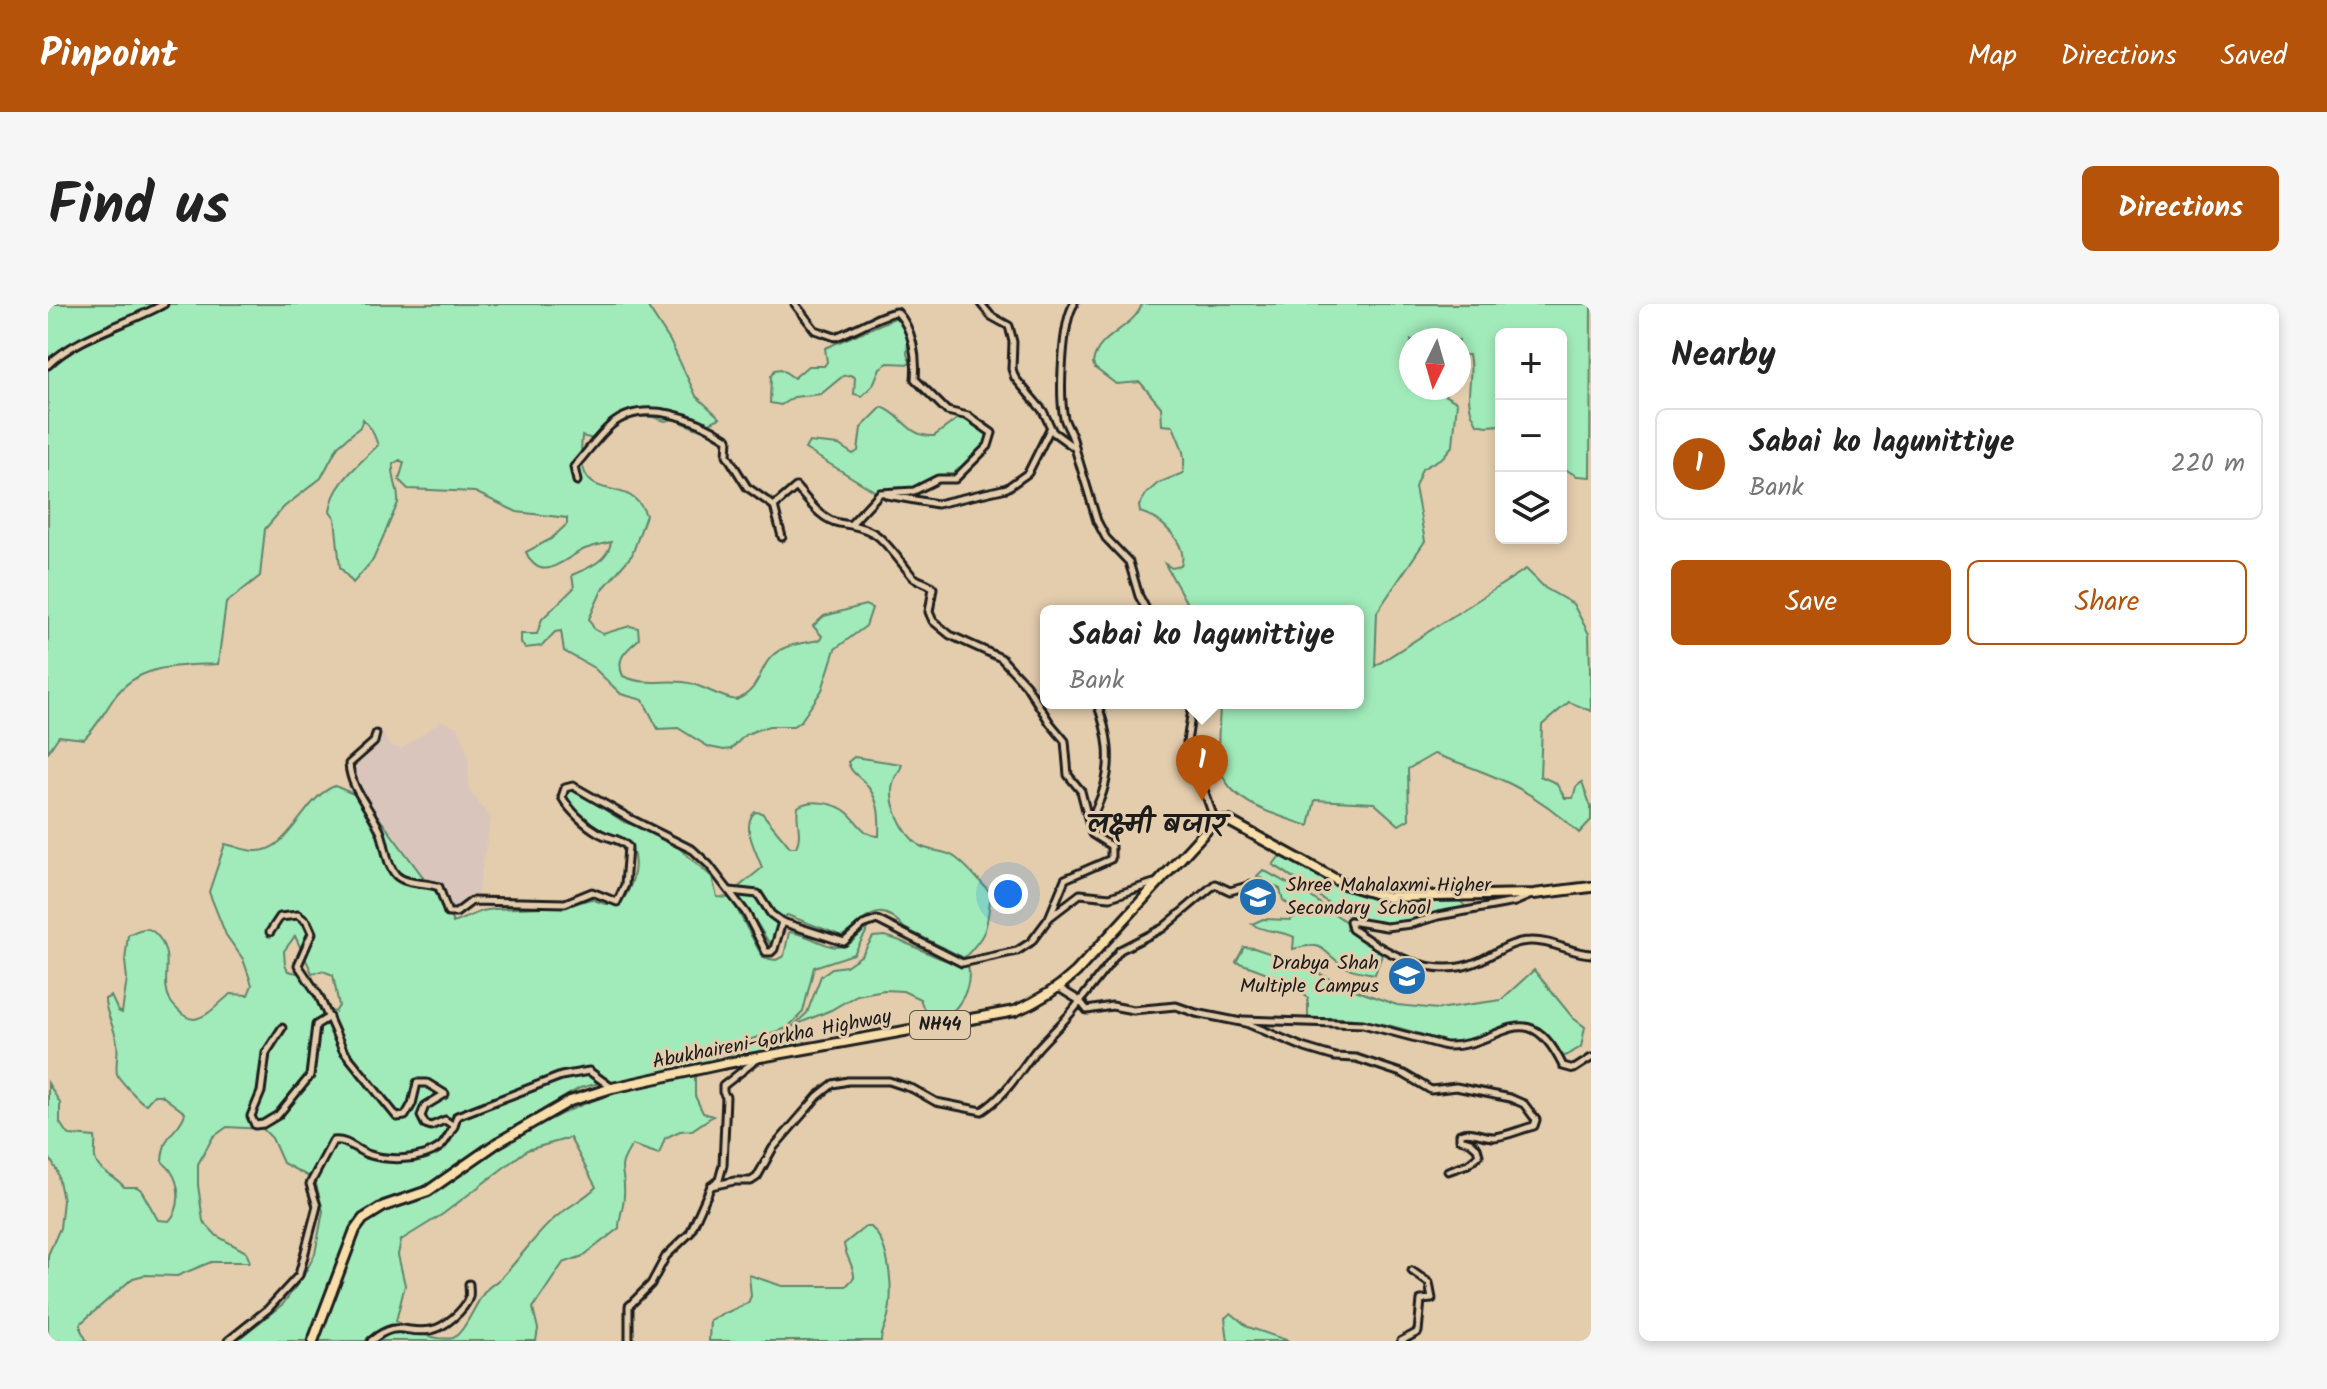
<!DOCTYPE html>
<html lang="en">
<head>
<meta charset="utf-8">
<style>
	body { margin:0; font-family:Kalam,"Playpen Sans Deva",sans-serif; background:#f6f6f6; color:#222 }
	.controls { position:absolute; right:24px; top:24px; display:grid; overflow:hidden; border-radius:12px; box-shadow:0 4px 12px #0003 }
	.controls button { width:72px; height:72px; display:grid; place-items:center; padding:0; border:0; border-bottom:2px solid #e0e0e0; background:#fff; color:#222; font:40px sans-serif }
	.compass { position:absolute; left:1351px; top:24px; width:72px; height:72px; border-radius:50%; background:#fff; box-shadow:0 4px 12px #0003; rotate:185deg }
	.you { position:absolute; left:960px; top:590px; width:28px; height:28px; margin:-20px; border:6px solid #fff; border-radius:50%; background:#1a73e8; box-shadow:0 0 0 12px #1a73e833 }
	.badge { display:grid; place-items:center; width:52px; height:52px; border-radius:50%; background:#b45309; color:#fff; font-size:26px; font-weight:700 }
	.pin { position:absolute; translate:-50% -66px; filter:drop-shadow(0 2px 4px #0008) }
	.pin::after { content:''; position:absolute; top:42px; width:28px; height:24px; background:inherit; clip-path:polygon(0 0,100% 0,50% 100%) }
	.popup { position:absolute; left:992px; top:301px; width:324px; height:104px; box-sizing:border-box; display:grid; place-content:center; border-radius:12px; background:#fff; filter:drop-shadow(0 2px 6px #0005); font-size:26px; white-space:nowrap; color:#767676 }
	.popup b { font-size:30px; color:#222 }
	.popup::after { content:''; position:absolute; left:50%; top:100%; margin-left:-16px; border:16px solid transparent; border-top-color:#fff }
	.list { margin:0; padding:0; list-style:none }
	h2 { display:flex; justify-content:space-between; align-items:center; height:104px; margin:0; padding:0 32px; font-size:34px }
	h2 small { font-size:26px; font-weight:400; color:#767676 }
	.list li { display:grid; grid-template-columns:52px 1fr auto; gap:24px; align-items:center; box-sizing:border-box; height:112px; margin:0 16px 16px; padding:0 16px; border:2px solid #e0e0e0; border-radius:12px }
	.list b { display:block; font-size:30px; white-space:nowrap }
	.list p { margin:0; font-size:26px; white-space:nowrap; color:#767676 }
	.list em { font-size:26px; font-style:normal; color:#767676 }
	.actions { display:flex; gap:16px; padding:24px 32px }
	.actions a { flex:1; padding:18px 0; border:2px solid #b45309; border-radius:12px; text-align:center; font-size:28px; color:#b45309 }
	.actions .main { background:#b45309; color:#fff }
	.icon { flex:none; width:44px; height:44px; fill:none; stroke:currentColor; stroke-width:2; stroke-linecap:round; stroke-linejoin:round }
	.map { position:relative; flex:none; width:1543px; height:1037px; overflow:hidden; border-radius:12px }
	header { display:flex; align-items:center; gap:48px; box-sizing:border-box; height:112px; padding:0 40px; background:#b45309; color:#fff }
	header strong { font-size:38px }
	nav { display:flex; gap:44px; margin-inline-start:auto; font-size:28px }
	.intro { display:flex; align-items:center; justify-content:space-between; box-sizing:border-box; height:192px; padding:0 48px }
	h1 { margin:0; font-size:56px }
	.button { padding:20px 36px; border-radius:12px; background:#b45309; color:#fff; font-size:28px; font-weight:700 }
	main { display:flex; gap:48px; padding:0 48px }
	aside { flex:1; background:#fff; border-radius:12px; box-shadow:0 4px 12px #0003 }
	.map>svg:first-child { display:block }
	.built { fill:#dac5bc }
	.green { fill:#a1ebba; stroke:#5e846b; stroke-width:2; fill-rule:evenodd }
	.lines { fill:none; stroke-linecap:round; stroke-linejoin:round }
	.minor-casing { stroke:#1c1c1c; stroke-width:11 }
	.primary-casing { stroke:#1c1c1c; stroke-width:14 }
	.minor { stroke:#e4cdad; stroke-width:5 }
	.primary { stroke:#f8deab; stroke-width:8 }
	.labels { text-anchor:middle; dominant-baseline:central; stroke-width:6; stroke-linejoin:round; paint-order:stroke }
	.shield { fill:#e4cdad; stroke:#585148; stroke-width:2 }
	.shield-label { font-size:18px; font-weight:bold; fill:#1c1c1c }
	.poi-label { font-size:20px; fill:#1c1c1c; stroke:#e4cdad; text-anchor:start }
	.street-label { font-size:20px; fill:#1c1c1c; stroke:#e4cdad }
	.district-label { font-size:28px; font-weight:bold; fill:#1c1c1c; stroke:#e4cdad }
</style>
</head>
<body>
<header>
<strong>Pinpoint</strong>
<nav><a>Map</a><a>Directions</a><a>Saved</a></nav>
</header>
<div class="intro"><h1>Find us</h1><a class="button">Directions</a></div>
<main>
<div class="map">
<svg width="1543" height="1037" viewBox="0 0 1543 1037">
	<rect width="100%" height="100%" fill="#e4cdad"/>
	<filter id="ink" filterUnits="userSpaceOnUse"><feTurbulence type="fractalNoise" baseFrequency=".0125" numOctaves="2"/><feDisplacementMap in="SourceGraphic" scale="16" xChannelSelector="R" yChannelSelector="G"/><feConvolveMatrix kernelMatrix="1 2 1 2 8 2 1 2 1" color-interpolation-filters="sRGB"/></filter>
	<g filter="url(#ink)">
		<g class="built">
			<polygon points="393,417 410,423 420,448 421,486 443,514 429,594 418,595 404,608 395,582 375,573 317,495 298,487 310,460 327,444 335,428 341,441 353,445"/>
			<polygon points="1213,579 1227,585 1227,596 1200,605 1192,594 1193,587"/>
		</g>
		<g class="green">
			<path d="M0,0H598L622,37L648,92L672,114L649,125L626,115L617,117L605,113L589,112L567,122L549,136L534,132C526,211 579,164 598,211L584,251L554,286L541,315L546,325L555,330L582,322L590,324L591,335C578,347 567,354 575,372C601,384 621,373 645,380C660,385 672,393 688,396C718,383 708,358 734,345C745,339 760,338 772,336L774,332L765,322L776,312L817,301L824,304L818,322L787,345L774,386L753,417L745,422H721L706,427L697,431L683,445L676,446L661,443L630,424L610,425L595,396L573,390L546,364L516,347L513,327L507,328L494,342L477,344L473,339V330H489L494,315L526,284L524,271C540,264 560,257 563,238C554,240 545,242 537,245C517,253 493,283 478,248L503,235L519,220V214L469,208L427,188L360,185L351,176L356,159L352,156L345,160C344,176 351,185 350,199L325,256L305,279L292,263L287,214L282,207C285,179 312,160 330,141L324,126L315,115L312,123L290,142L273,174L236,203L217,225L212,272L178,299L170,360C133,362 90,359 66,394C56,408 49,423 36,435L11,432L0,448Z"/>
			<path d="M1094,0H1543L1542,173L1529,172L1513,163V30H1453V121L1439,122L1429,120C1413,93 1427,78 1421,51H1411V36H1363V84H1389L1390,88L1409,98L1405,141L1395,153L1374,165L1367,183L1377,237L1329,308L1327,362L1478,265L1497,284L1525,300L1541,330L1543,407L1521,398L1494,421L1492,472L1508,479L1517,494H1525L1528,483L1534,478L1543,503V516L1531,529C1486,485 1444,470 1386,450L1360,465L1361,515L1351,521L1326,499L1267,496L1261,522C1231,512 1178,499 1172,462C1168,441 1172,420 1172,399H1310V307H1143L1117,260L1124,264L1133,262C1141,240 1113,214 1092,208L1091,202L1098,190L1110,179L1135,169C1139,149 1132,140 1125,122L1114,121L1113,103L1092,78L1068,80L1047,64L1045,59C1049,30 1086,25 1094,0Z"/>
			<polygon points="849,13 860,34 859,50 863,60 840,59 832,64 825,81 814,92 806,90 807,73 802,71 795,72 773,90 746,93 733,101 722,99 723,72 727,66 733,65 746,74 760,62 776,62 779,58 777,44"/>
			<path d="M834,103C856,111 859,133 886,132L912,113L941,130V136L906,172L891,173L864,185L828,188L757,145L761,138L791,141L805,150L810,147L813,124Z"/>
			<path d="M806,453L854,460C853,467 848,469 846,476C838,497 855,530 872,542C883,548 898,546 908,554C920,563 931,577 943,589C938,624 942,627 916,654L856,624C829,591 816,620 794,632L739,611L730,620L723,642L697,600L682,586L688,585L714,564C709,548 692,522 707,508L714,509L742,543H748C755,530 747,517 750,503C762,494 789,499 800,509C810,518 816,532 831,532C832,510 831,494 816,478C809,471 802,467 800,458Z"/>
			<path d="M287,482L317,495L375,573L373,579C393,586 397,601 405,619L434,607L446,605L518,602L543,595L557,600H571C585,587 595,551 577,536C570,531 559,531 552,527C540,520 529,507 519,497L516,492L518,485L524,484L576,518L595,524L631,544L664,573L669,593L683,594L715,654L728,656L736,652L741,628C760,629 781,647 796,642C805,640 812,628 821,623L806,650L766,663L755,708L739,724L685,741L667,752L668,760L577,779H551L532,784L480,814L371,890L347,893L356,898C397,887 432,855 468,834C529,798 577,782 647,772V792L655,809L665,812L644,826L632,827L617,834L611,850L584,841C566,869 578,863 576,891C576,902 571,913 571,924L535,952L515,959L485,1004L490,1025L488,1037H188L235,1000L256,971L267,950L275,907L267,876L235,859L224,834L215,825L179,823L165,833L150,860V881L155,917L169,932L198,948L202,958H163L129,972L97,971L85,974L33,1019V1026L39,1037H0V951L12,924L15,896L9,867L0,851V779L12,799V819L18,828L22,831L47,833C48,840 46,848 47,854C50,869 69,872 76,883H89L93,886L110,916L121,917C133,905 133,882 123,867C121,863 117,861 114,857C116,826 132,828 137,809L113,791H106L98,800L95,799C90,795 71,776 69,770C67,761 71,748 69,738C67,725 56,705 57,695L63,692L70,707L74,709L79,675L77,657L80,631C94,624 102,620 112,635C126,657 112,676 122,696C124,701 130,706 134,710C139,713 140,715 146,715C161,713 171,698 183,690L200,691L204,681L195,655L178,631L161,588L177,540C187,542 198,547 207,547C242,549 255,493 287,482ZM247,632L264,669L275,667L285,671L291,702L287,708L279,706L264,672L240,667L237,661L236,647ZM522,834L548,883C536,895 521,902 508,913C488,930 473,953 454,973C449,978 440,982 436,989C427,1000 417,1028 405,1034C387,1037 362,1027 348,1017L357,981L350,951L353,936L395,910L479,846Z"/>
			<path d="M1234,549C1269,570 1306,595 1348,598C1369,599 1390,595 1411,592L1418,605C1408,606 1397,607 1387,609C1371,613 1357,620 1339,620C1296,622 1261,580 1225,561Z"/>
			<path d="M1215,566L1259,590L1298,618L1299,626L1335,647L1327,670C1317,668 1304,667 1296,662C1271,646 1278,636 1245,645L1246,633C1232,626 1217,629 1204,620L1215,615L1242,616L1251,610L1235,596L1232,585L1209,572Z"/>
			<path d="M836,632C865,638 890,659 920,661C925,686 907,716 881,718L872,695L855,687L836,686L809,691L783,706L747,721L760,742L676,759L674,756L689,745L740,727L759,709L773,672L784,664L798,662L814,651L825,633Z"/>
			<path d="M1196,643L1206,644L1245,657L1301,684L1349,701L1390,705L1453,696L1486,666L1525,714L1537,723L1533,743L1515,753C1507,740 1501,727 1485,724C1458,718 1432,738 1406,739C1394,739 1387,734 1376,731C1339,720 1299,709 1260,716V694C1240,676 1214,666 1188,658Z"/>
			<path d="M817,923H823C843,941 847,994 838,1019C836,1026 833,1029 833,1037H661L662,1016L700,999L703,992L701,971L734,982H798L806,974C807,963 797,952 796,940Z"/>
			<polygon points="1183,1009 1200,1023 1241,1037 1180,1037 1177,1014"/>
		</g>
		<g class="lines">
			<defs>
				<g id="minor">
					<path d="M747,0L767,26L787,33C803,28 837,8 849,8C865,25 869,53 867,75L899,107L920,112L944,129L940,142L907,175H890L866,187L832,189L803,220"/>
					<polyline points="933,0 943,12 961,22 965,38 964,65 967,74 995,107 1005,128 1027,144 1049,217 1058,234 1081,258 1091,292 1099,307"/>
					<path d="M1026,0C1014,18 1011,91 1016,114C1019,124 1026,132 1027,144"/>
					<path d="M0,61C28,33 80,20 116,0"/>
					<path d="M529,177L526,163C538,150 549,133 563,121C595,93 650,115 680,135L679,151L699,183L726,202L734,233"/>
					<polyline points="839,191 889,200 959,184 980,169 1002,125"/>
					<path d="M726,202L748,183C759,195 773,216 791,219C803,221 816,223 827,230C837,236 856,262 864,272C870,278 880,278 885,284L881,308L885,317L902,331L953,354L978,381L1002,419L1017,437L1020,471L1033,487L1042,522"/>
					<polyline points="1145,399 1139,438 1167,517"/>
					<path d="M328,430L326,438L301,460C303,487 323,504 333,529C338,542 338,560 348,571C358,581 378,578 391,583L400,609H408L424,597L517,599L544,588L569,598L577,581L580,543C572,534 561,535 551,529C537,521 522,507 514,493L517,484L525,482L583,515L645,546L661,561L698,609L718,648H723L726,645L734,618L796,638L815,621L829,616L914,659L969,647L983,638L1001,614L1017,575L1063,555V542L1044,530C1040,516 1051,501 1055,487C1065,456 1060,429 1049,399"/>
					<polyline points="682,587 710,590 723,610 734,618"/>
					<path d="M1481,592L1467,598L1390,612L1363,620L1338,623L1302,617L1304,625C1341,651 1387,677 1431,657C1448,649 1463,637 1482,637C1504,636 1522,649 1543,650"/>
					<polyline points="1002,613 1032,590 1062,593 1106,579"/>
					<polyline points="1011,684 1032,697 1072,646 1115,624 1167,580 1182,587 1203,581"/>
					<path d="M1195,716L1315,720L1398,742C1452,744 1478,686 1515,762L1526,765L1543,754"/>
					<polyline points="234,724 218,749 213,788 203,812 207,821 215,820 230,811 262,772 268,721 281,713"/>
					<polyline points="406,822 409,812 513,772 541,767 563,783"/>
					<path d="M663,882L686,877H703L709,873L725,844L770,792L785,780L800,777H841L865,785L888,798L934,807C959,791 971,767 989,745C1004,728 1020,715 1032,697L1039,706L1064,702L1085,706L1128,702L1148,709L1198,719L1257,744L1287,753L1308,754L1356,770L1383,786L1408,783L1462,794L1476,800L1488,816L1486,822C1473,825 1459,832 1446,833C1434,833 1423,825 1412,830V835L1422,838L1429,844L1431,851L1420,860L1400,867"/>
					<path d="M180,1037L220,1005L251,971L269,902L262,880L285,837C299,835 306,845 319,850C340,857 373,857 392,843C398,838 402,828 406,822L397,816L383,822L377,820L373,812L377,802L397,790L379,779H369L364,800L357,812L349,813L295,746L271,692L250,661L264,629L259,618L250,611L232,613L222,628"/>
					<path d="M323,1037C351,1014 356,1031 383,1026C396,1024 417,1006 421,993C422,991 421,983 421,980"/>
					<polyline points="581,1037 581,1002 603,980 618,952 642,929 663,882 671,876 675,861 678,793 675,788 675,782 708,756"/>
					<polyline points="1353,1037 1370,1028 1373,996 1384,995 1381,979 1364,967"/>
				</g>
				<path id="primary" d="M265,1037L307,926L315,915L336,902L380,887L449,839L522,797L564,784L674,760L967,707C991,697 1009,686 1028,668L1167,517H1181L1296,580L1339,593L1486,590L1543,583"/>
			</defs>
			<use href="#minor" class="minor-casing"/>
			<use href="#primary" class="primary-casing"/>
			<use href="#minor" class="minor"/>
			<use href="#primary" class="primary"/>
		</g>
	</g>
	<defs>
		<symbol id="school-disc" viewBox="-11 -11 22 22"><circle r="9.5" fill="#1f6fb2" stroke="#e4cdad"/><path d="M0-5L7-2L0 1L-7-2ZM-4 1L0 2.5L4 1V4Q0 6-4 4Z" fill="#fff"/></symbol>
	</defs>
	<g fill-rule="evenodd">
		<use href="#school-disc" x="1188" y="571" width="44" height="44"/>
		<use href="#school-disc" x="1337" y="650" width="44" height="44"/>
	</g>
	<g class="labels">
		<rect class="shield" x="862" y="707" width="60" height="28" rx="6"/>
		<g class="shield-label">
			<text x="892" y="721">NH44</text>
		</g>
		<g class="poi-label">
			<text x="1238" y="582">Shree Mahalaxmi Higher<tspan x="1238" dy="23">Secondary School</tspan></text>
			<text x="1331" y="660" text-anchor="end">Drabya Shah<tspan x="1331" dy="23">Multiple Campus</tspan></text>
		</g>
		<g class="street-label">
			<text transform="translate(724 736) rotate(-11)">Abukhaireni-Gorkha Highway</text>
		</g>
		<g class="district-label">
			<text x="1108" y="521">लक्ष्मी बजार</text>
		</g>
	</g>
</svg>
<div class="controls">
<button>+</button>
<button>−</button>
<button><svg class="icon" aria-label="layers" viewBox="0 0 24 24"><path d="M12 4l9 5-9 5-9-5zM3 14l9 5 9-5"/></svg></button>
</div>
<svg class="compass" viewBox="-18 -18 36 36"><path d="M0-13l5 13h-10z" fill="#e53935"/><path d="M0 13l5-13h-10z" fill="#767676"/></svg>
<div class="you"></div>
<div class="pin badge" style="left:1154px;top:497px">1</div>
<div class="popup"><b>Sabai ko lagunittiye</b>Bank</div>
</div>
<aside>
<h2>Nearby<small></small></h2>
<ul class="list">
<li><span class="badge">1</span><div><b>Sabai ko lagunittiye</b><p>Bank</p></div><em>220 m</em></li>
</ul>
<div class="actions"><a class="main">Save</a><a>Share</a></div>
</aside>
</main>
</body>
</html>
